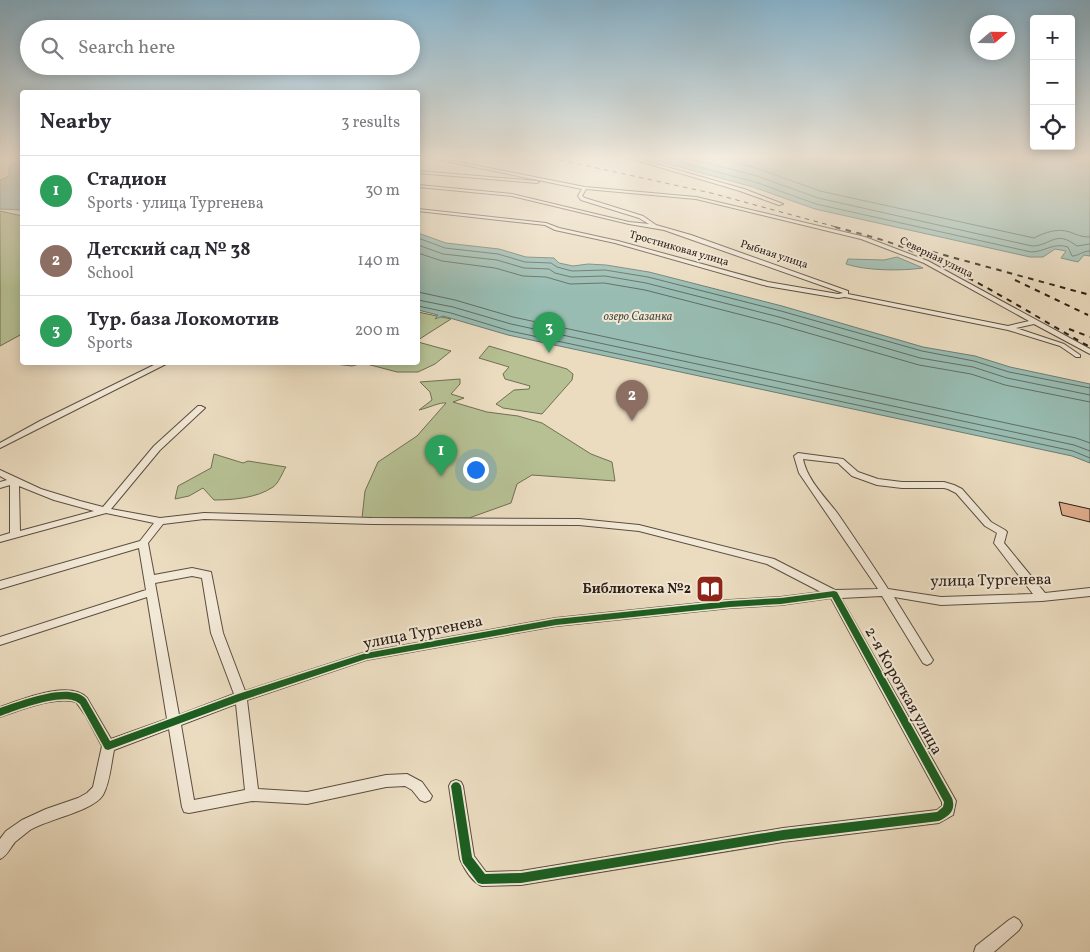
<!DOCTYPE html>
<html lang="en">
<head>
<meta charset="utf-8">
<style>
	body { margin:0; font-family:Vollkorn,serif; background:#f2f2f3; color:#2b2b33 }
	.controls { position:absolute; right:15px; top:15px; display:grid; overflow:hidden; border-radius:5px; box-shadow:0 2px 12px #0003 }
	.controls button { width:45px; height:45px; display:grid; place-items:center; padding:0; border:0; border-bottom:1px solid #e1e1e2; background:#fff; color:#2b2b33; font:25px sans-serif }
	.compass { position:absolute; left:970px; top:15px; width:45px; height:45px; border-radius:50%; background:#fff; box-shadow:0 2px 12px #0003; rotate:70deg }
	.you { position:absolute; left:475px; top:469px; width:18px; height:18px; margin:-12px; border:4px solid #fff; border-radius:50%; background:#1a73e8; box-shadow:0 0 0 8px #1a73e833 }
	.badge { display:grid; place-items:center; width:32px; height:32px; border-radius:50%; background:#8f2418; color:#fff; font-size:16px; font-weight:700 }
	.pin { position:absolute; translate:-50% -41px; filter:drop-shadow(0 1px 2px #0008) }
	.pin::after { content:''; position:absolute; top:26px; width:18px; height:15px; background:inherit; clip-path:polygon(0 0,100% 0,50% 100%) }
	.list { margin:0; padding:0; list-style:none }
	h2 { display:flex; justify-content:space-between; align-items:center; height:65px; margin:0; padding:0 20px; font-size:21px }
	h2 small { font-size:16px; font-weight:400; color:#7c7c81 }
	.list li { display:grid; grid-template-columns:32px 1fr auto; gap:15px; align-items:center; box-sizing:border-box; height:70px; padding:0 20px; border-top:1px solid #e1e1e2 }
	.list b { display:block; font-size:19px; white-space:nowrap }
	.list p { margin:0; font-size:16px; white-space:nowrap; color:#7c7c81 }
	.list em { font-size:16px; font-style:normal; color:#7c7c81 }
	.icon { flex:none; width:28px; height:28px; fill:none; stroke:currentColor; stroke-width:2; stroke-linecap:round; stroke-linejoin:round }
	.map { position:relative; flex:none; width:1090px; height:952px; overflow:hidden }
	.search { position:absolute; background:#fff; box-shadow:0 2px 12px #0003; left:20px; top:20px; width:400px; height:55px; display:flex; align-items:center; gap:12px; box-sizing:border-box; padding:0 18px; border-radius:28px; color:#7c7c81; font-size:19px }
	.panel { position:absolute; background:#fff; box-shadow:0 2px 12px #0003; left:20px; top:90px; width:400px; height:275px; border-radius:5px }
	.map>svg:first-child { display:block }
	.green { fill:#b6c093; stroke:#706f54 }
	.water { fill:#98bcb2; stroke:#6c7d74 }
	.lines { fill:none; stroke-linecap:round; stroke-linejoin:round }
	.shore { stroke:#626d64; stroke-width:1 }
	.building { fill:#deac8b; stroke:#2b1e16 }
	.minor-casing { stroke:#5b4e40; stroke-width:2 }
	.minor { fill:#f2e8d6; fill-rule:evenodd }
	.rail-far1 { stroke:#2b1e16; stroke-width:1; stroke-dasharray:4.5 4.5; stroke-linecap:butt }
	.rail { stroke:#2b1e16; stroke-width:2; stroke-dasharray:5.5 5.5; stroke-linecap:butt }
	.cycleway-casing { stroke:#f2e8d6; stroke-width:3 }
	.cycleway { fill:#1b5e20; fill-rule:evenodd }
	.labels { text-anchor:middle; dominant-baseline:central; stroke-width:4; stroke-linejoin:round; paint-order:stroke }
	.far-street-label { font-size:11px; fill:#2b1e16; stroke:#f2e8d6 }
	.far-water-label { font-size:12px; font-style:italic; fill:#4c4d45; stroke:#f2e8d6 }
	.poi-label { font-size:14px; font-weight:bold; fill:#2b1e16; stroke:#f2e8d6; text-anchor:end }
	.near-street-label { font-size:16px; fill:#2b1e16; stroke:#f2e8d6 }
</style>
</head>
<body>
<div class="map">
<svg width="1090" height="952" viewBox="0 0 1090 952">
	<rect width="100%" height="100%" fill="#ebdcc0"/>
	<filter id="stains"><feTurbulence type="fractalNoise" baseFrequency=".004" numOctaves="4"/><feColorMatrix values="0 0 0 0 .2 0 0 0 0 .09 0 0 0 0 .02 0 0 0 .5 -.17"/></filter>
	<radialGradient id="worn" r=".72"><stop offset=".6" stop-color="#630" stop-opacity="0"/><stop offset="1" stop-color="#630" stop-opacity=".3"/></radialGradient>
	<g class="green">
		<polygon points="0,211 22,216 22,334 0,346"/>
		<polygon points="418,312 451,319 418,340"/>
		<polygon points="418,342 451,351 435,364 418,372 397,372 363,363 352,366 326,363 418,362"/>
		<polygon points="489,346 567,369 573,374 572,380 542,414 503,408 496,404 514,390 529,389 530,386 505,379 503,374 509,367 479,358"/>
		<path d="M460,379V384L451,394L464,398L453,402L487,412L518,416L542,423L591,454L612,462L615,481L532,475L517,484L511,503L469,518H362L365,491L378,462L417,436L446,403C440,402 428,408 419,410L432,400L430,392L420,382Z"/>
		<path d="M214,454L243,463L248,461L286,467C282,473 279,483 273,487C257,498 233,500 214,500L203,488L189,496L175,499L178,486L211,468Z"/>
	</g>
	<g class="water">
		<polygon points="647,158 1090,158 1090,256 1084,255 1078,262 1061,258 1066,251 1055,249 1043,257 1030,257 815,209 753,187"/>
		<polygon points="16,164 22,166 22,210 0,209 0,180 9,176 9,166"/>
		<polygon points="418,233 446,243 499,249 526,257 554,258 559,263 573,266 588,264 606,265 649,272 782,306 923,347 975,356 1010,367 1090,384 1090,463 1072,456 508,335 443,316 435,319 438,315 418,310"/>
		<path d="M897,257L923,268C901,271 867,271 846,264L848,259L884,260Z"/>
	</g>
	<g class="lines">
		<g class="shore">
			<path d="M665,158L755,182L816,204L1031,252C1045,252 1053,242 1068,247L1072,256C1079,256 1082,251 1090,251"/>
			<path d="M688,158L757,176L818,198L1032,246C1051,246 1055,229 1077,246L1090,244"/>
			<path d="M718,158L759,169L820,191L1034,238C1046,232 1057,228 1070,232C1078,235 1081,237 1090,237"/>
			<polyline points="418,238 445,248 498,254 525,262 551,263 557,267 572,271 605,270 648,277 781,311 922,351 974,361 1009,372 1090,388"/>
			<polyline points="418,245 443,254 497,260 524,268 549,269 555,273 571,277 605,276 646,283 779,317 920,358 973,367 1007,378 1090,395"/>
			<polyline points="418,253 442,261 495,268 523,276 546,277 570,284 604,283 645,290 777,324 919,365 971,374 1005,385 1090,402"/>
			<polyline points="418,292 455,300 513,317 1076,438 1090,443"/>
			<polyline points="418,300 453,307 511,324 1074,445 1090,451"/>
			<polyline points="418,306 451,313 510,331 1073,451 1090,458"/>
		</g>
	</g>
	<polygon class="building" points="1059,502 1090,509 1090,522 1062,515"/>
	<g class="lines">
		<defs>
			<g id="minor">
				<path d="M430,158H438L585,187L696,197L865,237L928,261L1090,349V354L1034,324L1016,328L1064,344L1080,355V357H1076L1060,346L1008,330L845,297L838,298L767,286L615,243L555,230L545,225L418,211V209L546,223L559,228L618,241L768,282L838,294L843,293L664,230L629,224L512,196L418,187V185L512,194L629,222L649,224L639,218L581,200L578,196L582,189ZM586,189L696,199L861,239L924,263L1029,321L1008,326L848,294V291L691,235L656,225L643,216L585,198L582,196Z"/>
				<polygon points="629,158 635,158 744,189 783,204 779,205 740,191"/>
				<polygon points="418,171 537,181 539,182 537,183 418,173"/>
				<polygon points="160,362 170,362 0,448 0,443 40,421"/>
				<path d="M198,406H201L205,408L160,450L111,509L160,518L204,513L372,518L579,519L639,525L774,559L835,590L878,589L799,473L794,456L798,453L843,459L858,472L878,479L902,482H944L954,485L962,489L991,522L1005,530L1007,532L1004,543L1045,593L1090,588V596L1042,601L941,605L894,597L933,660L931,663L927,665L923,663L882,596L841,598L956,801L953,815L939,823L783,842L521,885L482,886C472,882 464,868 460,859L449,786L451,782L456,780L461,782L463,786L474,856L486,872L521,871L783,828L937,810L942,806V802L831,598L781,605L730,608L556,626L366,660L247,700L258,789L307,792L386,775L407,774L422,782L432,796L430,800L425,802L420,800L412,790L405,786L386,787L307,804L252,801L189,813L184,812L182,807L169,729L114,750C111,764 110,782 103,795C93,811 49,819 30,830C25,834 20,838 15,842C10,848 7,856 0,859V839L6,831L22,820L46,809L78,798L87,793L93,787L102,746L86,716L76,702C54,696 21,710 0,717V707C21,700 70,679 87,698L111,739L167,719L147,597L0,645V637L146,590L139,548L0,589V581L140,541L154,523L106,513L0,542V536L10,533V485L0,488V482L7,480L0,476V470L41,489L80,501L103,507L154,446ZM803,459L838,463L852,476L877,485L902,488H944L948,489L956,493L985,526L997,533L994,543L1033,594L941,597L888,589C872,564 855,539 838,514C826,498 807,480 803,459ZM19,486L54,500L94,511L20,531ZM204,519L372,524L579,525L639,531L767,564L821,592L781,597L730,600L556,618L366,652L245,691L223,633L211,572L192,568L154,575L148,543L163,524ZM192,576L202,578L211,633L234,694L179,715L155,583ZM236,704L245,790L194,800L181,725Z"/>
				<polygon points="1014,917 1019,920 1022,925 1019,930 994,952 974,952 976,946 1009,920"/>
			</g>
		</defs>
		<use href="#minor" class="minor-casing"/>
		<use href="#minor" class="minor"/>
		<polyline class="rail-far1" points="551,158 711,193 840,228"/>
		<g class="rail">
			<path d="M835,227C861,234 887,240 912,251C974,277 1031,314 1090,347"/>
			<polyline points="922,249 1090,295"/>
			<polyline points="1015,280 1088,315"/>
			<polyline points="1069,329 1090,337"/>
		</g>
		<defs>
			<path id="cycleway" d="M834,591L837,592L952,798C956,810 950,816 939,821L783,840L521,883L482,884L478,883L463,863L462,859L451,786L453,783L456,782L459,783L461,786L472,857L485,874L521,873L783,830L937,812L943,807L944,802L832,597L781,604L730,607L556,625L366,659L243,700L108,750L105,749L80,704C67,690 16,710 0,716V708C20,702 69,681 86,699L110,741L238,694L366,653L556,619L730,601L781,598Z"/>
		</defs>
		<use href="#cycleway" class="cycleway-casing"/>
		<use href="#cycleway" class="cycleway"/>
	</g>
	<linearGradient id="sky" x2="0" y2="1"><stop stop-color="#88b7d2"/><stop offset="0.54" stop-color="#f6efe3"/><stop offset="1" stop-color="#f6efe3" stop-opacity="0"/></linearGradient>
	<rect width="1090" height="291" fill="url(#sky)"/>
	<defs>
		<symbol id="library-square" viewBox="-11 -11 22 22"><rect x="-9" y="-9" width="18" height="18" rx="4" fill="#8f2418" stroke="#f2e8d6"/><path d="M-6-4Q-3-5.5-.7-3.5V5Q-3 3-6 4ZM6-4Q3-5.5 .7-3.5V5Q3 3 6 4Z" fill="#fff"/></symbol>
	</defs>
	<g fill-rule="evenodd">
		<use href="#library-square" x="694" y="573" width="32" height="32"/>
	</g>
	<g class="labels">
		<g class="far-street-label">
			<text transform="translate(679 249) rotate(16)">Тростниковая улица</text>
			<text transform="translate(774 255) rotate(18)">Рыбная улица</text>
			<text transform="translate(936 258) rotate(26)">Северная улица</text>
		</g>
		<g class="far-water-label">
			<text x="638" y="317">озеро Сазанка</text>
		</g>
		<g class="poi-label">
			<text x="691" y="589">Библиотека №2</text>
		</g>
		<g class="near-street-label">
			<text transform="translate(991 581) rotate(-1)">улица Тургенева</text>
			<text transform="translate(423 633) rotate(-11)">улица Тургенева</text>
			<text transform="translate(903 691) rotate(61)">2-я Короткая улица</text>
		</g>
	</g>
	<rect width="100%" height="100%" filter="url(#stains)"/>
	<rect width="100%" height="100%" fill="url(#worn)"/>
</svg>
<div class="controls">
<button>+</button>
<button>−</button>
<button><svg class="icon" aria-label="locate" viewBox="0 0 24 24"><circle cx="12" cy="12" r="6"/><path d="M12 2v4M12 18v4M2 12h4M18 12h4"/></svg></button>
</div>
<svg class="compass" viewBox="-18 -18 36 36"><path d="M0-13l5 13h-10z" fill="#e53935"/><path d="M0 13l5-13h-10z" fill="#7c7c81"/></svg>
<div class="you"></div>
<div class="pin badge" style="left:441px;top:476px;background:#2e9e5b">1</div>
<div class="pin badge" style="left:632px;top:421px;background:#8d6e63">2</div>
<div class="pin badge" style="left:549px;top:353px;background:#2e9e5b">3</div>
<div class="search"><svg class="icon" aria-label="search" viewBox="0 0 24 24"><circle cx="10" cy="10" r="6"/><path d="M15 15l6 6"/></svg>Search here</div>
<section class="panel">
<h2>Nearby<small>3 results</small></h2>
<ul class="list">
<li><span class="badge" style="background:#2e9e5b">1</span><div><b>Стадион</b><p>Sports · улица Тургенева</p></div><em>30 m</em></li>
<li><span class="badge" style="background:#8d6e63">2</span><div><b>Детский сад № 38</b><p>School</p></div><em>140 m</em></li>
<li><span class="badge" style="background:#2e9e5b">3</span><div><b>Тур. база Локомотив</b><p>Sports</p></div><em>200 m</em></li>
</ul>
</section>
</div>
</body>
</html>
